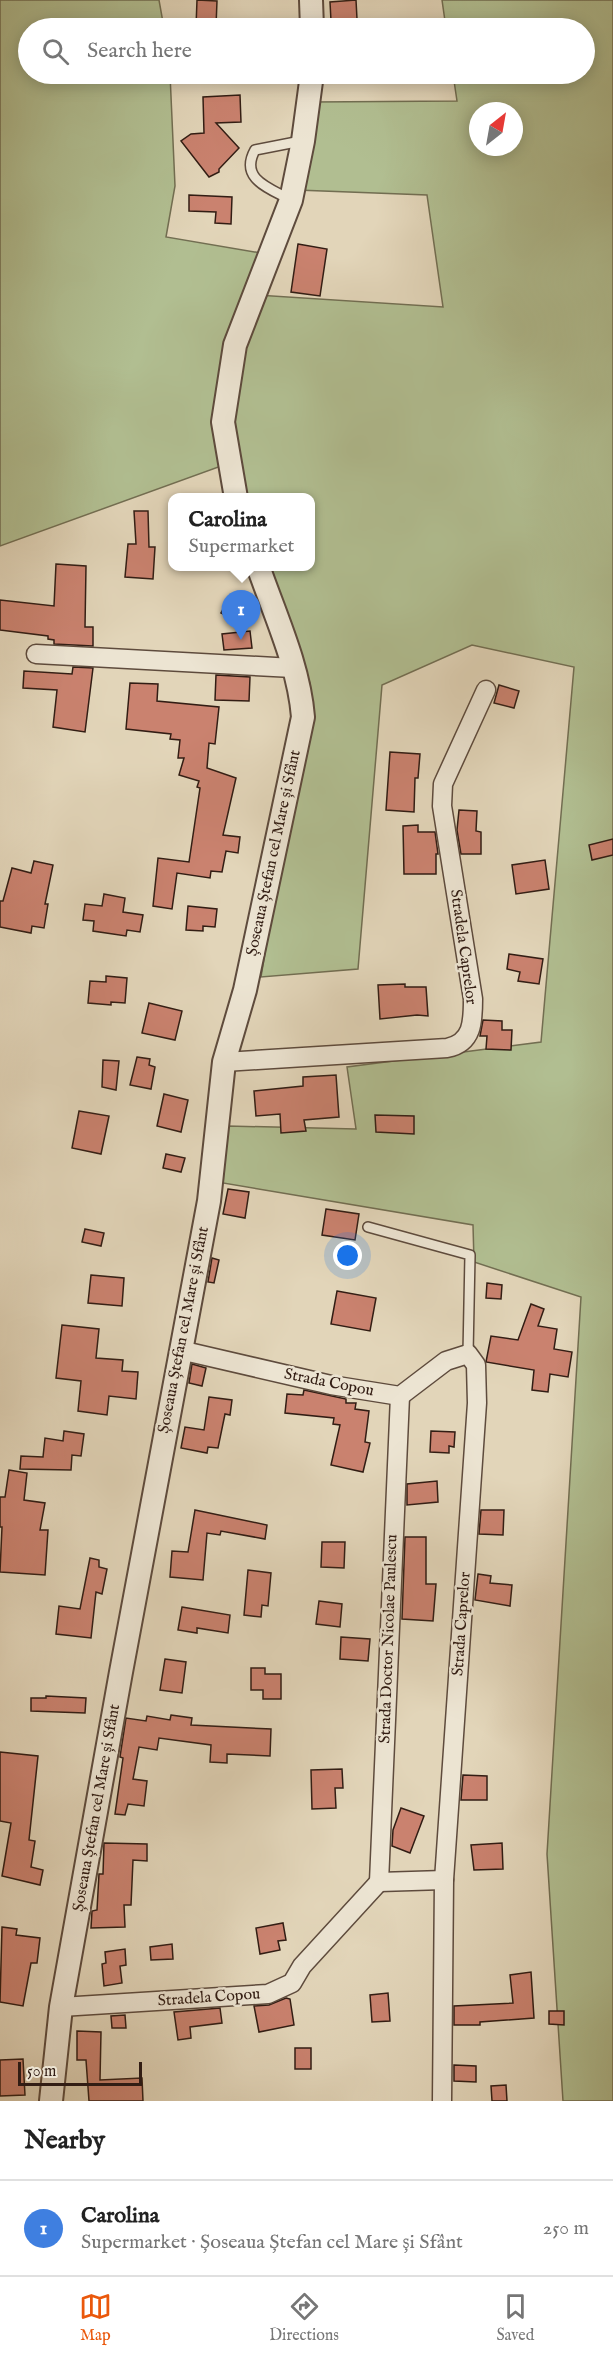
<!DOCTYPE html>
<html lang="en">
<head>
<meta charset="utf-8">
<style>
	body { margin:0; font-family:"IM FELL English",serif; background:#f6f6f6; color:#222 }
	.compass { position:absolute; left:469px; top:102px; width:54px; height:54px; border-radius:50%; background:#fff; box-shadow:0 3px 15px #0003; rotate:31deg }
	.scale { position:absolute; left:18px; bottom:15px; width:124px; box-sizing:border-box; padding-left:6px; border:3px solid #321d14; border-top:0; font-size:16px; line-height:21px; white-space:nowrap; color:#321d14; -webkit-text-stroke:4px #ece4d2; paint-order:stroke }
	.you { position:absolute; left:348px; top:1256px; width:21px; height:21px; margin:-15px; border:4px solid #fff; border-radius:50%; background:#1a73e8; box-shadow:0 0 0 9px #1a73e833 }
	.badge { display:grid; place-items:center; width:39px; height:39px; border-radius:50%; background:#ea580c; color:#fff; font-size:20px; font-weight:700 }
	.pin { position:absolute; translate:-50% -50px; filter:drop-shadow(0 2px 3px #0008) }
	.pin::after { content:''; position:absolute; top:32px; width:21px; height:18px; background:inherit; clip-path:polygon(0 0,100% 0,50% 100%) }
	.popup { position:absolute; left:168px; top:493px; width:147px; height:78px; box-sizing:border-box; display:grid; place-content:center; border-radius:12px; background:#fff; filter:drop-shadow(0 2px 4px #0005); font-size:20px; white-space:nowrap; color:#767676 }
	.popup b { font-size:22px; color:#222 }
	.popup::after { content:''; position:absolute; left:50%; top:100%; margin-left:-12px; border:12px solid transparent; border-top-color:#fff }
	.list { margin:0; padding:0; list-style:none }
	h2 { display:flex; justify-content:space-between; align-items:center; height:78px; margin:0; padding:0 24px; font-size:26px }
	h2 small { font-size:20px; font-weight:400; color:#767676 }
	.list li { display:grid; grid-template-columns:39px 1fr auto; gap:18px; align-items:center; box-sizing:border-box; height:96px; padding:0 24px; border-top:2px solid #e0e0e0 }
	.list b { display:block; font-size:22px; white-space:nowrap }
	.list p { margin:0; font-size:20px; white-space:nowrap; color:#767676 }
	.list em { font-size:20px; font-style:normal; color:#767676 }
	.icon { flex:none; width:33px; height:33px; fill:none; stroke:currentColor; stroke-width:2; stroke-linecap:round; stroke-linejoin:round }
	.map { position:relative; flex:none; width:613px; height:2101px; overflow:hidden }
	.search { position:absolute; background:#fff; box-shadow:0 3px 15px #0003; left:18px; right:18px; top:18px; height:66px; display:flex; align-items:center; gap:15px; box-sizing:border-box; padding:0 21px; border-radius:33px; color:#767676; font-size:22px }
	.sheet { height:174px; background:#fff }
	nav { display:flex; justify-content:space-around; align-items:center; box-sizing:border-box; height:84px; border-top:2px solid #e0e0e0; background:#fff; font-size:16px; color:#767676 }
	nav a { display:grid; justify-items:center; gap:3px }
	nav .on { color:#ea580c }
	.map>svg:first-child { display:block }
	.green { fill:#b1be91; stroke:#726e52; stroke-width:1.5; fill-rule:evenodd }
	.building { fill:#ca826f; stroke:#321d14; stroke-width:1.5 }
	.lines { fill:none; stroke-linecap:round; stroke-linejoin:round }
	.service-casing { stroke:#5e4b3d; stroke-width:12 }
	.minor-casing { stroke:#5e4b3d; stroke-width:21 }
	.tertiary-casing { stroke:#5e4b3d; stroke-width:26 }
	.service { stroke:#ece4d2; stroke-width:9 }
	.minor { stroke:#ece4d2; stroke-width:18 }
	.tertiary { stroke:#ece4d2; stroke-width:22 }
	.labels { text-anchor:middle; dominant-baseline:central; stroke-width:5; stroke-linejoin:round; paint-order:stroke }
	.street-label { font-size:16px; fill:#321d14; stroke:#ece4d2 }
</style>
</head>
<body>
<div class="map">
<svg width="613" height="2101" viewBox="0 0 613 2101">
	<rect width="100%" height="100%" fill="#e2d5b9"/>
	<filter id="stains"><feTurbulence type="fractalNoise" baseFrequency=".00333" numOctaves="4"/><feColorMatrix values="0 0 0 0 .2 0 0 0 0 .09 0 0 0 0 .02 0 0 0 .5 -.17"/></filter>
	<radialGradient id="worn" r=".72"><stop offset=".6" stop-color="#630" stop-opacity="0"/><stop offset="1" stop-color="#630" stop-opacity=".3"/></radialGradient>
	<g class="green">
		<polygon points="0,0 159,0 164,28 28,28 28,74 170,74 175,186 166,237 267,254 231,345 224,465 0,546"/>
		<path d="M442,0H613V2101H563L547,1854L581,1297L474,1262L473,1225L217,1182L228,1126L356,1129L347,1067L541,1042L574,667L472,645L382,685L358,969L261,977L310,683L264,567L310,566V498L239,497L227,423L257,295L443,307L427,195L297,190L313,102L457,101L453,74H584V28H446ZM478,111H514V147H478Z"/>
	</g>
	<g class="building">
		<polygon points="197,0 217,1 216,26 196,27"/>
		<polygon points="356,0 357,19 331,21 330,2"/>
		<polygon points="240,95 241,122 216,123 239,148 219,169 219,172 209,177 181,141 191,134 204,133 203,97"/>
		<polygon points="189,195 232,197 231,224 215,223 216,212 189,211"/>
		<polygon points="298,244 327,249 320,296 291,292"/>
		<polygon points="134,511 148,511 149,547 155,547 153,579 125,577 128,544 136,544"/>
		<polygon points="56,564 86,566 85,627 93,627 93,646 54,644 54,640 48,639 48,636 0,630 0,600 54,606"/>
		<polygon points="230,596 245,604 236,621 221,613"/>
		<polygon points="250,631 252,648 224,650 222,634"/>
		<polygon points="73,667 93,668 85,732 53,727 57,690 23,688 24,671 72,674"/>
		<polygon points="216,675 250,677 249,701 215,700"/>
		<polygon points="130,683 158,684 157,701 219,707 215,744 209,743 207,768 236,778 223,835 240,837 238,853 226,851 222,872 211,871 210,878 177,873 172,909 153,906 158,858 189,862 200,788 197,787 199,781 179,775 184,758 178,758 180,740 170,739 171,734 126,729"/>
		<polygon points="499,685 519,691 514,708 494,703"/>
		<polygon points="390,752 420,754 418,778 415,778 414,812 386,810"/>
		<polygon points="459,810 477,811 476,831 481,832 481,854 461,854 457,830"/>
		<polygon points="418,825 418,832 435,832 438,854 436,854 436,874 404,874 403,826"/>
		<polygon points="613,839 613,855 592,860 589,845"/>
		<polygon points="545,860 549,889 516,894 512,865"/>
		<polygon points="34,861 53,865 45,904 48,904 44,928 32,926 31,933 0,927 0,901 3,901 12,868 31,873"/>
		<polygon points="104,894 125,898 123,912 143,915 140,932 127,930 126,936 93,931 94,921 83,920 85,904 102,906"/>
		<polygon points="188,906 217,909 215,927 203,926 203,931 186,930"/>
		<polygon points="509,954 543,959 539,984 518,981 520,972 507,969"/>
		<polygon points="106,976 127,978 125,1003 111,1002 111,1005 88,1003 90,981 106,982"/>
		<polygon points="405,984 405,987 426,987 428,1016 417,1015 380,1019 378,985"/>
		<polygon points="149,1003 182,1011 175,1040 142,1033"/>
		<polygon points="483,1020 502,1021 502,1030 512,1030 511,1050 486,1049 487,1036 480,1036"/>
		<polygon points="137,1057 150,1059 149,1065 155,1067 151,1089 130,1085"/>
		<polygon points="103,1060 119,1061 116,1090 102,1087"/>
		<polygon points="336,1075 339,1117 304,1120 306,1131 281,1133 280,1114 256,1116 254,1091 303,1086 303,1077"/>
		<polygon points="164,1094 188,1100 181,1132 157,1126"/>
		<polygon points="79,1111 109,1116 101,1154 72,1148"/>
		<polygon points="375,1115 414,1116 414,1134 376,1132"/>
		<polygon points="166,1154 185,1158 181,1172 163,1168"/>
		<polygon points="228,1189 249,1192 245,1218 223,1214"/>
		<polygon points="326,1209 359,1214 355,1240 322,1235"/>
		<polygon points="85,1229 104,1233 101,1246 82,1242"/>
		<polygon points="212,1258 219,1260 214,1283 208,1282"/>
		<polygon points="91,1275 124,1278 122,1306 88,1303"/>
		<polygon points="487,1283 502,1285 501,1299 486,1298"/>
		<polygon points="337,1291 376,1298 370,1331 331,1324"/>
		<polygon points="531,1304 544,1309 538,1326 557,1329 554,1349 572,1352 568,1377 550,1374 548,1392 532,1390 534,1370 486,1362 491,1336 518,1340"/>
		<polygon points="62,1325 99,1329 96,1358 123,1360 122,1371 138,1372 136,1399 109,1396 107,1415 78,1411 81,1381 56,1378"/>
		<polygon points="192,1364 206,1368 202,1386 189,1383"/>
		<polygon points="304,1390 346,1399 346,1403 356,1403 355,1409 369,1411 365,1442 370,1443 363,1472 331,1465 340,1425 333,1424 334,1418 285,1413 287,1394 303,1395"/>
		<polygon points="209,1397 232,1400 230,1415 225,1414 218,1448 208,1447 207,1453 181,1448 185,1427 204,1430"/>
		<polygon points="64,1431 84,1434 81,1456 72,1455 71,1470 20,1469 21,1456 43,1457 45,1438 63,1441"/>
		<polygon points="431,1431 455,1432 454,1447 449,1446 449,1453 430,1452"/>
		<polygon points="9,1470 27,1473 24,1500 45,1503 40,1530 48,1530 45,1575 0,1572 2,1527 0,1527 0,1497 5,1497"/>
		<polygon points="437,1481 438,1502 407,1505 407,1484"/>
		<polygon points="195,1510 267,1525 265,1539 221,1531 220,1535 207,1533 203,1580 170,1577 172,1551 188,1552"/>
		<polygon points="481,1510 504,1510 503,1535 479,1534"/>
		<polygon points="405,1537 426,1537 426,1584 436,1584 433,1621 402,1619"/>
		<polygon points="322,1542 345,1542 344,1568 321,1567"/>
		<polygon points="90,1558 99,1560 99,1567 107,1569 102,1594 96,1592 91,1638 56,1634 59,1606 80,1609"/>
		<polygon points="248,1570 271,1573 268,1606 262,1605 261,1617 244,1615"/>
		<polygon points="478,1574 491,1576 490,1583 512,1585 510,1606 475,1600"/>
		<polygon points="319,1601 342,1604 340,1627 316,1624"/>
		<polygon points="182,1607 230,1615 228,1633 197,1628 197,1633 178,1630"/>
		<polygon points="341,1637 370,1639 368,1661 340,1659"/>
		<polygon points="165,1659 186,1662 182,1693 160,1690"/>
		<polygon points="251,1668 265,1668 265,1674 281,1674 281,1699 263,1699 263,1690 251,1690"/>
		<polygon points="46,1696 86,1698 85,1713 31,1711 31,1698 46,1698"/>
		<polygon points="171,1715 192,1718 191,1725 271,1729 270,1756 227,1754 227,1763 210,1762 211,1745 159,1738 157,1750 139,1747 133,1779 147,1781 144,1806 128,1804 125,1815 115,1814 123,1758 120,1757 126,1718 146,1721 147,1716 170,1720"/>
		<polygon points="0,1752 38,1756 29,1840 35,1841 31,1867 43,1870 40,1885 2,1876 11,1823 0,1821"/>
		<polygon points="342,1769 343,1788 335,1788 336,1808 312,1809 311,1770"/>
		<polygon points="463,1775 487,1776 487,1800 461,1800"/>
		<polygon points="401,1808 424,1816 410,1853 392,1846 393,1830"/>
		<polygon points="104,1843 147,1844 147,1861 133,1860 131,1905 124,1905 125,1927 91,1928 92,1911 97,1910 99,1874 103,1874"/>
		<polygon points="502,1843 503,1869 474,1870 471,1845"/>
		<polygon points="283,1923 286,1940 278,1941 280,1950 260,1954 256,1928"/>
		<polygon points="2,1927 17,1929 16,1935 40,1938 37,1963 31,1963 23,2006 0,2002"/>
		<polygon points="172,1944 173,1959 151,1960 150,1947"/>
		<polygon points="125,1949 126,1965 120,1966 122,1983 104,1986 102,1964 106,1963 105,1952"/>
		<polygon points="531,1972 534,2018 480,2022 480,2025 454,2025 454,2006 513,2003 510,1975"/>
		<polygon points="388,1993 390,2021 372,2022 370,1995"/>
		<polygon points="286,1998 290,1999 294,2025 259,2032 254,2006 269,2005"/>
		<polygon points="220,2008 222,2023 190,2027 191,2038 178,2040 174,2012"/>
		<polygon points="549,2011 564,2011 564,2025 549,2024"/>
		<polygon points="125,2015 126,2028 112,2028 111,2016"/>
		<polygon points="77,2031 101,2032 100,2080 142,2078 143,2101 89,2101 86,2060 77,2060"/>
		<rect x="295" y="2048" width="16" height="21"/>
		<polygon points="23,2059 25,2095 0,2096 0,2060"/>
		<polygon points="454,2065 476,2066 476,2082 454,2081"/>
		<polygon points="506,2085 507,2101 492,2101 491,2086"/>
	</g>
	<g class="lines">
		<defs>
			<g id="service">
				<path d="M291,200C269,188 239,179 255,150L301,141"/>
				<polyline points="368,1227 470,1255 468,1354"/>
			</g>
			<g id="minor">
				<polyline points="36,654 293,668"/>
				<path d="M224,1062L447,1048C473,1043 473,1021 473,999L442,806L443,784L486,690"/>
				<polyline points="180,1350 331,1385 400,1396 446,1361 468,1354 476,1365 477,1403 444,1880 442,2101"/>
				<polyline points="379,1882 400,1396"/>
				<polyline points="379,1882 444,1880"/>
				<polyline points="61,2007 268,1994 292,1983 302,1966 379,1882"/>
			</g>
			<g id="tertiary">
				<polyline points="311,0 312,28"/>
				<polyline points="236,498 223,422 235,345 291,200 303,141 312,74"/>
				<path d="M51,2101L61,2007L121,1672L209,1201L224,1062L245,990L303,717C299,666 275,615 258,566"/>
			</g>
		</defs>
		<use href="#service" class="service-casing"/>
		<use href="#minor" class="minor-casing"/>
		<use href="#tertiary" class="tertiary-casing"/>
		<use href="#service" class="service"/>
		<use href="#minor" class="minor"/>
		<use href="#tertiary" class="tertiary"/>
	</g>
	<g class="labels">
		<g class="street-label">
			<text transform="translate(274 853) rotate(-78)">Șoseaua Ștefan cel Mare și Sfânt</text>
			<text transform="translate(463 947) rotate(82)">Stradela Caprelor</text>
			<text transform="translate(184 1330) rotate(-79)">Șoseaua Ștefan cel Mare și Sfânt</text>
			<text transform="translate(329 1383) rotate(11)">Strada Copou</text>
			<text transform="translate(462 1624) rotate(-86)">Strada Caprelor</text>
			<text transform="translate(389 1639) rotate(-88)">Strada Doctor Nicolae Paulescu</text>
			<text transform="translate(97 1808) rotate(-80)">Șoseaua Ștefan cel Mare și Sfânt</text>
			<text transform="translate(209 1998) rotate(-4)">Stradela Copou</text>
		</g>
	</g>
	<rect width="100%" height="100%" filter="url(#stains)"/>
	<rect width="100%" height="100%" fill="url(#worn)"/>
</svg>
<svg class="compass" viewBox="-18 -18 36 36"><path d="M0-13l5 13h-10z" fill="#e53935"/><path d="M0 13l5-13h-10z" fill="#767676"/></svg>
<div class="scale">50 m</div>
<div class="you"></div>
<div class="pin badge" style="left:241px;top:640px;background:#3f7fe0">1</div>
<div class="popup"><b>Carolina</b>Supermarket</div>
<div class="search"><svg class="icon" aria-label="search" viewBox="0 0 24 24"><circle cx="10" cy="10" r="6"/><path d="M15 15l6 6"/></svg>Search here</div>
</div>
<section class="sheet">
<h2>Nearby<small></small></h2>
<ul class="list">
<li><span class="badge" style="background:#3f7fe0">1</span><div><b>Carolina</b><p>Supermarket · Șoseaua Ștefan cel Mare și Sfânt</p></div><em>250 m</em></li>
</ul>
</section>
<nav>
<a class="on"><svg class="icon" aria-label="map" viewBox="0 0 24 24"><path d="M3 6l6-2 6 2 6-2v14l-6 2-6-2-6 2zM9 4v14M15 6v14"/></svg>Map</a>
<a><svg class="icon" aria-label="directions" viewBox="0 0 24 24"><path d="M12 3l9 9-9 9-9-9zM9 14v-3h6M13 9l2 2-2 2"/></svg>Directions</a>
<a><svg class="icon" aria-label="saved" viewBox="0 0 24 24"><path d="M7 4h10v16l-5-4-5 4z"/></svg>Saved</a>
</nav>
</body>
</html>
